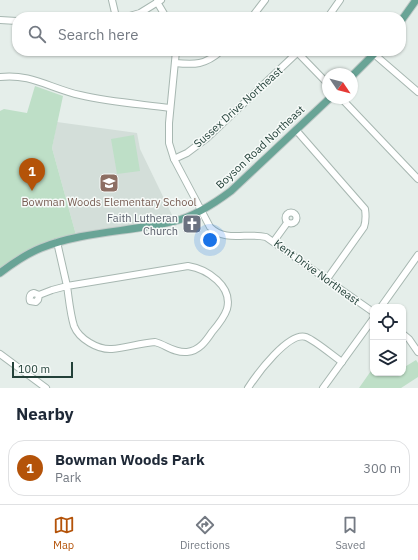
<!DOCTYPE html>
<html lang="en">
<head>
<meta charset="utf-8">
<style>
	body { margin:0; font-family:"IBM Plex Sans",sans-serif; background:#f6f6f7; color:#1f2937 }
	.controls { position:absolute; right:12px; bottom:12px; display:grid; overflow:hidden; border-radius:8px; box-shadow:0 1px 3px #0004 }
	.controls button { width:36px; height:36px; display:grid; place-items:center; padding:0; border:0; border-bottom:1px solid #e0e1e3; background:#fff; color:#1f2937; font:20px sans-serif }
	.compass { position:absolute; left:322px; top:68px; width:36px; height:36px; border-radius:50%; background:#fff; box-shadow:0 1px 3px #0004; rotate:125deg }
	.scale { position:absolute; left:12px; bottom:10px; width:61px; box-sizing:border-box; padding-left:4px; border:2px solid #234139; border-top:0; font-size:11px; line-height:14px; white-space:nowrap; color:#234139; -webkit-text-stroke:3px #f6faf8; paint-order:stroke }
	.you { position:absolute; left:210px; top:240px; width:14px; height:14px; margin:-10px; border:3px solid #fff; border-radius:50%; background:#1a73e8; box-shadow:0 0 0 6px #1a73e833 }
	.badge { display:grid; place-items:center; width:26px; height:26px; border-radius:50%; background:#b45309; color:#fff; font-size:13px; font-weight:700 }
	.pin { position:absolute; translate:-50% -33px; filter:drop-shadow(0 1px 2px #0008) }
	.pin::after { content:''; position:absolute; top:21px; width:14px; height:12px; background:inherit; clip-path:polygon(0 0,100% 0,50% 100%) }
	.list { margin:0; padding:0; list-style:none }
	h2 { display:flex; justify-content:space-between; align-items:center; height:52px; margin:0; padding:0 16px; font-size:17px }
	h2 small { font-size:13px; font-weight:400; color:#747a83 }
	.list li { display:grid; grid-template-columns:26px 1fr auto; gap:12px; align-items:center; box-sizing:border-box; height:56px; margin:0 8px 8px; padding:0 8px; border:1px solid #e0e1e3; border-radius:16px }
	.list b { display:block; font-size:15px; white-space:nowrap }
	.list p { margin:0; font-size:13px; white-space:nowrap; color:#747a83 }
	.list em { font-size:13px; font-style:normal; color:#747a83 }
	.icon { flex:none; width:22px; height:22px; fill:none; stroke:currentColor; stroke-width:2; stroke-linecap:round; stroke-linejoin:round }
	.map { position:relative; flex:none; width:418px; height:388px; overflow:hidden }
	.search { position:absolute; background:#fff; box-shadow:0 1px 3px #0004; left:12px; right:12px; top:12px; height:44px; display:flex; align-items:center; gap:10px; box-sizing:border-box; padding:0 14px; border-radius:16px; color:#747a83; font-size:15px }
	.sheet { height:116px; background:#fff }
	nav { display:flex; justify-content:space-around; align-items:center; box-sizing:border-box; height:56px; border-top:1px solid #e0e1e3; background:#fff; font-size:11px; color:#747a83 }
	nav a { display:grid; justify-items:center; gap:2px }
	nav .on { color:#b45309 }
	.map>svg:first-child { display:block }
	.built { fill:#d3ded9 }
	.green { fill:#bedfc7 }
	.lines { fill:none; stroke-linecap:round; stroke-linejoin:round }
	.minor-casing { stroke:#a7b7b1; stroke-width:8 }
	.major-casing { stroke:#c1cac8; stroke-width:9 }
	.minor { stroke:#fff; stroke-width:6 }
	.major { stroke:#69a496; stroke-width:7 }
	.labels { text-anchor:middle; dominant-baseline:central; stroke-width:3; stroke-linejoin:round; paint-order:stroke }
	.street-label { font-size:11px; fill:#234139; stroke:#f6faf8 }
	.education-label { font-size:11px; fill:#785e54; stroke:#f6faf8 }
	.worship-label { font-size:11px; fill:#5b616d; stroke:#f6faf8; text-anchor:end }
</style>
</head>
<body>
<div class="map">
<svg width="418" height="388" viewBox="0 0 418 388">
	<rect width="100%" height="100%" fill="#e5eeea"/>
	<polygon class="built" points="57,122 137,133 140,149 173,217 155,222 76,235 52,148"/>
	<g class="green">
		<path d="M35,86L63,96L52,148L76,235C47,239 25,255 0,269V111L4,109L27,113Z"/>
		<polygon points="134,135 140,171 117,174 111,139"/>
		<polygon points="416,360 418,363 418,377 401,388 359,388 373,368 373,373 403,373 403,368"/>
	</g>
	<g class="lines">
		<defs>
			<g id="minor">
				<polyline points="112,0 116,17"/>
				<polyline points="157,2 166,17"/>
				<polyline points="126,17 140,13 161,0"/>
				<polyline points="252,17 265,0"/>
				<polyline points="328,17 340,0"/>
				<polyline points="0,20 17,21"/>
				<path d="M176,51L169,123V143L174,159L210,227C226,243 247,232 266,237L373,312"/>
				<polyline points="297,52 328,84"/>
				<polyline points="374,54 418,92"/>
				<path d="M175,63C195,65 205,65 221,51"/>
				<path d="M0,77C30,73 52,89 80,95C109,102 140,104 170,108"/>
				<polyline points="341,98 418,179"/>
				<path d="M296,130L365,209C366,216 366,221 364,227L327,279"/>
				<polyline points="174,159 187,153 207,138 299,51"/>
				<circle cx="291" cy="218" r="5.5"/>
				<polyline points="274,241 287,223"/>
				<path d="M39,295L34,293C30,294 29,297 30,301L36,302L38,300L39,295L52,290L67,286C69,299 70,313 74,326C79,339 98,350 112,349C126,348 140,343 155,342C166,345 174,353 187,352C199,351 206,341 212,332C218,325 224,318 227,309C233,286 207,269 188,266L67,286L57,242"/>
				<polyline points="381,307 418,255"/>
				<polyline points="403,334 409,339 418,352"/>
				<polyline points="0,354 46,388"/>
				<path d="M248,388C257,374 289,331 306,337C316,341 333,356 342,362"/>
				<polyline points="323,388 373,319"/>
			</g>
			<g id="major">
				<polyline points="401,21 416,0"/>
				<polyline points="352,76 377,51"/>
				<path d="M0,273C13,263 26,254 41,248C83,231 131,232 175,221C195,216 215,203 231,191L330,98"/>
			</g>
		</defs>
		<use href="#minor" class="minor-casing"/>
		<use href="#major" class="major-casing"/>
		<use href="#minor" class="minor"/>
		<use href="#major" class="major"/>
	</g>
	<defs>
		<symbol id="school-square" viewBox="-11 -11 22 22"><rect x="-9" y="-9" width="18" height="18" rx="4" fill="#8d6e63" stroke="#f6faf8"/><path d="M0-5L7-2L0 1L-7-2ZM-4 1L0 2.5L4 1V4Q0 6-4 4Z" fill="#fff"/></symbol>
		<symbol id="church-square" viewBox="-11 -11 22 22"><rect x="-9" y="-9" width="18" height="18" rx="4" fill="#6b7280" stroke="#f6faf8"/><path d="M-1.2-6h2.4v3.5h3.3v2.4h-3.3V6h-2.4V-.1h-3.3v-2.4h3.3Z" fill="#fff"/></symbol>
	</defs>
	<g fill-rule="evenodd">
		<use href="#school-square" x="98" y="172" width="22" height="22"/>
		<use href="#church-square" x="181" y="213" width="22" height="22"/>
	</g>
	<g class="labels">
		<g class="street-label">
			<text transform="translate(238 107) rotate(-42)">Sussex Drive Northeast</text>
			<text transform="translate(260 147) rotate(-43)">Boyson Road Northeast</text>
			<text transform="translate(317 272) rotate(36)">Kent Drive Northeast</text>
		</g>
		<g class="education-label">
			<text x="109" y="202">Bowman Woods Elementary School</text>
		</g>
		<g class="worship-label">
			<text x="178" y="218">Faith Lutheran<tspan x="178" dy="13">Church</tspan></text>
		</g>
	</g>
</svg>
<div class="controls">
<button><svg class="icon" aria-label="locate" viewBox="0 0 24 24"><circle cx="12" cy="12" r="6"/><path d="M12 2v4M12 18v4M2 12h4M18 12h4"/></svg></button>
<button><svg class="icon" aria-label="layers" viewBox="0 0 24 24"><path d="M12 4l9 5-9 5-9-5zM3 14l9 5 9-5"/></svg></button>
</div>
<svg class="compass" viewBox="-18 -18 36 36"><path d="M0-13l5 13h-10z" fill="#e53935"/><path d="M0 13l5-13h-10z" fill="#747a83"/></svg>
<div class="scale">100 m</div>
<div class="you"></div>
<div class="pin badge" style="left:32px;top:191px">1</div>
<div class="search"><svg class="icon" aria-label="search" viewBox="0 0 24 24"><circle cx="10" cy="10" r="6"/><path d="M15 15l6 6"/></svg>Search here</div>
</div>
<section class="sheet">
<h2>Nearby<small></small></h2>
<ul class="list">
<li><span class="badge">1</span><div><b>Bowman Woods Park</b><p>Park</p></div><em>300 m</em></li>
</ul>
</section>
<nav>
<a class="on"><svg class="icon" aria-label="map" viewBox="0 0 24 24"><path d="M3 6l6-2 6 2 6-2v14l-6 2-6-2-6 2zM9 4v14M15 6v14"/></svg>Map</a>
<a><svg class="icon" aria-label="directions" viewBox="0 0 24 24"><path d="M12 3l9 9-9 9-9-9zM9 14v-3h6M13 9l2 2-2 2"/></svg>Directions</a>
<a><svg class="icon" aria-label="saved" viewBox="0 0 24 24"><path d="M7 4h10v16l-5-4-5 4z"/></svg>Saved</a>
</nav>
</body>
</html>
